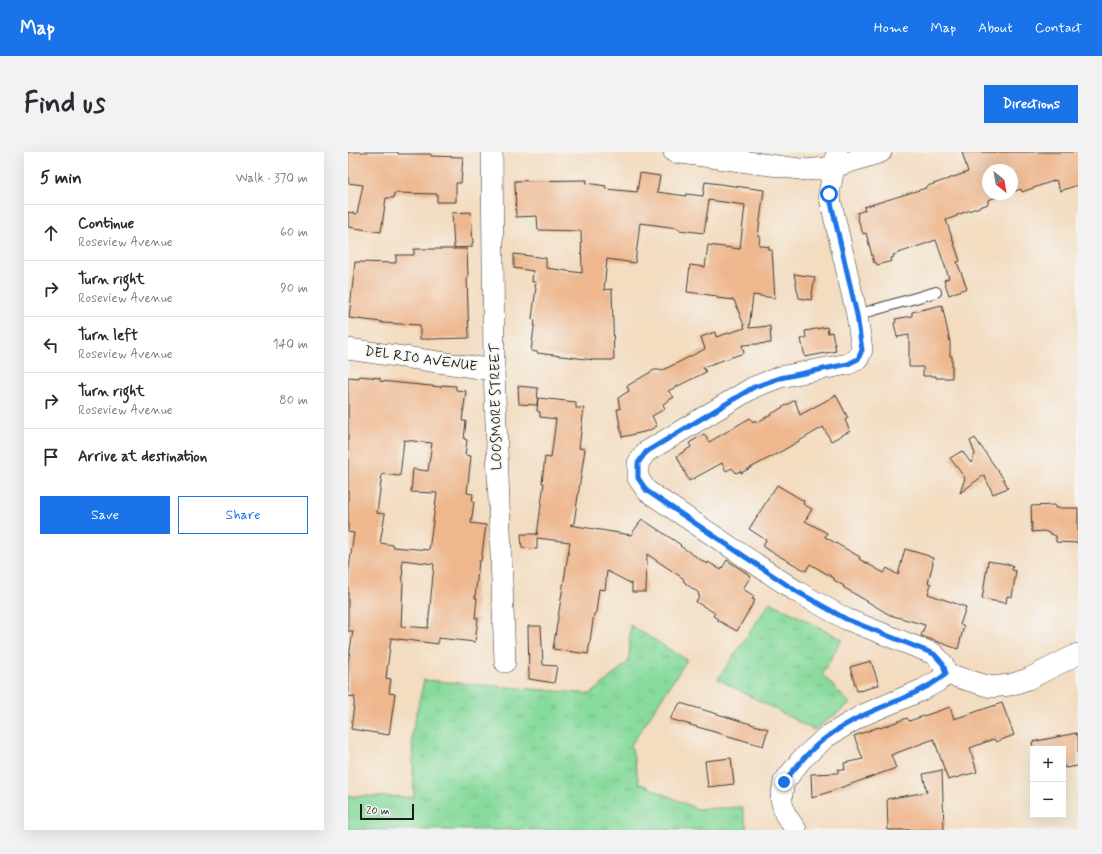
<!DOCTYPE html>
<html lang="en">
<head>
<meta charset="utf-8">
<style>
	body { margin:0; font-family:Mynerve,sans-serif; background:#f2f2f3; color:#2b2b33 }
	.controls { position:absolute; right:12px; bottom:12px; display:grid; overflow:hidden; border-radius:0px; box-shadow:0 4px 16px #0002 }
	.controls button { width:36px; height:36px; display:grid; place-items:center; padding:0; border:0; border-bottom:1px solid #e1e1e2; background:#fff; color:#2b2b33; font:20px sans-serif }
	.compass { position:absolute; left:634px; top:12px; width:36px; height:36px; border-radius:50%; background:#fff; box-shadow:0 4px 16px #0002; rotate:149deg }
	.scale { position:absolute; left:12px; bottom:10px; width:54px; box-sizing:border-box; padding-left:4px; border:2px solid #1c1c1c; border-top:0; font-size:11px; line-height:14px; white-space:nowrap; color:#1c1c1c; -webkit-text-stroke:3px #f6f6f2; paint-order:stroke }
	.stop { position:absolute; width:12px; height:12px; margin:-9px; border:3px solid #1a73e8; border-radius:50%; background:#fff }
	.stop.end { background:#1a73e8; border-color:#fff; box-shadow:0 1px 4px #0008 }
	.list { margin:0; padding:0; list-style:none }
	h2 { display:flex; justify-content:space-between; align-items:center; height:52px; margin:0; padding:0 16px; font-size:17px }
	h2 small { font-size:13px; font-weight:400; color:#7c7c81 }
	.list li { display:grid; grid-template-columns:26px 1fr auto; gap:12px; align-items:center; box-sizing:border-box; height:56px; padding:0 16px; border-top:1px solid #e1e1e2 }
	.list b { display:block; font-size:15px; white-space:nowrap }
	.list p { margin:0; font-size:13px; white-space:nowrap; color:#7c7c81 }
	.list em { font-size:13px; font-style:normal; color:#7c7c81 }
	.actions { display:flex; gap:8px; padding:12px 16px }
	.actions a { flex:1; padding:9px 0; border:1px solid #1a73e8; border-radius:0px; text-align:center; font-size:14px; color:#1a73e8 }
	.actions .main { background:#1a73e8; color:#fff }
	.icon { flex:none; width:22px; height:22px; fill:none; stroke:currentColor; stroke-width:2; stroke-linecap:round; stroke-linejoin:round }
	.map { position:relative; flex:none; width:730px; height:678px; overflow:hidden; border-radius:0px }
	header { display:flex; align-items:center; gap:24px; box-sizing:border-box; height:56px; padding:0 20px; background:#1a73e8; color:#fff }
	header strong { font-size:19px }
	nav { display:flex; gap:22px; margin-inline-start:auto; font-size:14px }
	.intro { display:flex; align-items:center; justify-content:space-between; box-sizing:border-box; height:96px; padding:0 24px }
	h1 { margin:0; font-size:28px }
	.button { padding:10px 18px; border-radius:0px; background:#1a73e8; color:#fff; font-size:14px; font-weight:700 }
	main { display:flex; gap:24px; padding:0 24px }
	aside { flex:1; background:#fff; border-radius:0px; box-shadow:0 4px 16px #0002 }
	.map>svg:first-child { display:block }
	.grass { fill:url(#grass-tufts); stroke:#527b5c }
	.building { fill:#eeb78e; fill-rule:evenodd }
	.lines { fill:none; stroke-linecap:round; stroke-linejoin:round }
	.service-casing { stroke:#3c3935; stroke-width:12 }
	.minor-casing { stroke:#3c3935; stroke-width:22 }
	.service { stroke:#fff; stroke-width:10 }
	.minor { stroke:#fff; stroke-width:21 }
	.route { stroke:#1a73e8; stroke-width:5 }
	.labels { text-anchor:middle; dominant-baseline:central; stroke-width:3.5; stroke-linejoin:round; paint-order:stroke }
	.street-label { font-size:14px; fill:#1c1c1c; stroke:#f6f6f2 }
</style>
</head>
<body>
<header>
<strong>Map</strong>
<nav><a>Home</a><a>Map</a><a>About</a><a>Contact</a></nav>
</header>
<div class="intro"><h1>Find us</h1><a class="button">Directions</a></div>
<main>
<aside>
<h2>5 min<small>Walk · 370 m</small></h2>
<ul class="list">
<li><svg class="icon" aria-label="ahead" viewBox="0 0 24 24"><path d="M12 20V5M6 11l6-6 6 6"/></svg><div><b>Continue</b><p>Roseview Avenue</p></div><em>60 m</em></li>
<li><svg class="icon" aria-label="right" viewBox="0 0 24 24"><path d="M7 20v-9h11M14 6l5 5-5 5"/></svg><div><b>Turn right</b><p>Roseview Avenue</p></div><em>90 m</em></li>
<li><svg class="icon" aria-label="left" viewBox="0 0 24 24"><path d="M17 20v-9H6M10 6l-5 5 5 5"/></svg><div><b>Turn left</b><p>Roseview Avenue</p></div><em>140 m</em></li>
<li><svg class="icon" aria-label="right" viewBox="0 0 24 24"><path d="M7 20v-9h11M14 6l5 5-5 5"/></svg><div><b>Turn right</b><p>Roseview Avenue</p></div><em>80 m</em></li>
<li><svg class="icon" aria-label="arrive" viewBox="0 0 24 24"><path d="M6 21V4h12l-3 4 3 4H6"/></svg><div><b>Arrive at destination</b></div></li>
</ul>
<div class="actions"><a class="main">Save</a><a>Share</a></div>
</aside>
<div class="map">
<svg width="730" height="678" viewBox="0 0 730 678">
	<defs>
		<pattern id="grass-tufts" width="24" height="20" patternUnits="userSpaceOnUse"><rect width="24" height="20" fill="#87da9c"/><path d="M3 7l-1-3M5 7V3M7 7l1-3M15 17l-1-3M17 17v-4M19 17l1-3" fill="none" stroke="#74ba86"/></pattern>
	</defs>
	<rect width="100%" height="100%" fill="#f6f6f2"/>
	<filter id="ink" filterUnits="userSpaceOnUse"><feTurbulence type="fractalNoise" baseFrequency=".025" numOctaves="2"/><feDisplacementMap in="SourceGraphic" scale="8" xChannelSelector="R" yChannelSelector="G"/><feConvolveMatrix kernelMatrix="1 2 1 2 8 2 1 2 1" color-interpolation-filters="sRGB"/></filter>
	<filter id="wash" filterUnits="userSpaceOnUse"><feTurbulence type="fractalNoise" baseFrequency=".012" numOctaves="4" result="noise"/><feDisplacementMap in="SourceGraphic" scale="16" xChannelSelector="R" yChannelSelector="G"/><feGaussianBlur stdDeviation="0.9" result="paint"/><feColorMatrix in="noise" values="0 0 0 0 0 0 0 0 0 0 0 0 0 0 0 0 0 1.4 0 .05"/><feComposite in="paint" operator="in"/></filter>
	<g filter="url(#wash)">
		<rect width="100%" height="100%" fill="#f3dcc0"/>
		<g class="grass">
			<polygon points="422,450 494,487 474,522 502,552 466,578 370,527"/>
			<polygon points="282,473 339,508 283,593 291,631 349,657 394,655 399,678 0,678 0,644 66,645 64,581 76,528 243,542 281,509"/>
		</g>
		<g id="blocks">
			<g class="building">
				<polygon points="0,0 50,0 50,2 83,2 83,4 115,5 113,31 108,31 108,50 89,50 89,42 46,41 46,46 38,46 33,80 0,75 0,60 9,62 15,33 0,31"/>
				<polygon points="614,0 730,0 730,33 712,39 708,28 674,40 673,37 664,40 664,18 640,18 640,42 658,42 640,48 640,52 609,63 609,64 598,68 612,109 609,110 619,136 601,143 596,128 601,126 588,88 545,103 546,105 543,106 544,109 529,113 528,110 526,111 518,81 515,82 509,64 510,63 509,61 517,58 516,55 578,36 577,35 620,20"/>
				<polygon points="292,21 312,24 309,40 338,44 338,42 355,44 357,30 416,38 410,84 412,84 411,93 421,95 421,98 424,98 427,146 405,143 401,176 422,174 423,191 394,193 396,201 355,215 358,220 320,239 326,245 315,252 317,257 304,264 309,274 300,279 274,285 269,257 272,257 270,246 281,239 279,234 306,218 312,218 313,219 357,197 353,185 367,180 368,185 397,176 386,148 369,146 369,144 339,140 342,113 357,115 360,93 392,97 397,53 361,48 356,81 331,78 331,77 330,76 292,71 287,111 259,107 256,138 264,137 266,208 246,208 189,201 189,200 183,199 187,168 184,167 188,135 187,135 188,130 184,130 185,119 166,116 166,102 198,106 198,116 234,121 233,79 190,78 189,64 168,65 167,29 239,28 238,31 258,34 257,37 289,40"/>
				<polygon points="123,60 125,91 124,91 124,95 106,96 104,61"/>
				<polygon points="66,97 119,97 120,125 119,125 121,186 84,187 72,187 72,173 34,171 34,170 1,166 7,110 48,111 48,103 66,103"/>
				<polygon points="446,122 467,125 463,148 451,146"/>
				<polygon points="594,153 602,190 602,204 604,204 604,226 588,226 588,224 575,224 575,215 561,215 561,183 549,185 546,171 548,170 547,167 564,164 564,160"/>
				<polygon points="479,175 480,181 484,180 488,199 457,205 453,187 458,186 457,179"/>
				<path d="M11,224L32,226V229L93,235L94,233L108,234V238L118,239L114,269H118L116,287L119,288L117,303L123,304L119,341L125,342L124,350H126L123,371L138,373L133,409H131L127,446H129L127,466H130L127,490L90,486V492L43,486L38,526L43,527L41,541L47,542L41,583L3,577L7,545L0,544V511L5,479H0V423L6,381L0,380V225L11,226ZM56,288L84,291L80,319L65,317L63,340L89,341L81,398L45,395V393L32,391L37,362L29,361L34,322L52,324ZM54,408L86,412L80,476L53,474L55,431Z"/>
				<polygon points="170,234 190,236 189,253 171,252"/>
				<polygon points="488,243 500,266 497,268 502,279 483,289 475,275 434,299 393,321 392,319 388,321 384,316 378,319 374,311 341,329 329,304 343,295 341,291 356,282 361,290 402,266 405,270 407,268 408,271 447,248 452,263"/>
				<polygon points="190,246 228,250 228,256 236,256 231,296 237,297 226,371 222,373 283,383 294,367 333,393 332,394 359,412 360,410 373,418 379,408 403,424 395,437 406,444 404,447 407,448 389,479 369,468 370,467 365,464 367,461 348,450 352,444 350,443 351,441 338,432 338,431 335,429 336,427 299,402 298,440 284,440 284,432 259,419 257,438 251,437 248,460 246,462 240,502 205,497 222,390 189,386 189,397 174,396 173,382 189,382 189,383 196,331 194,331 197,305 203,306 208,267 192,265 192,260 189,259"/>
				<polygon points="627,286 655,326 660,336 645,342 636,323 612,341 617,326 602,306 614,299 623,311 627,302 622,289"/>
				<polygon points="429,333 456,349 455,352 464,357 457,369 479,381 477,385 512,405 511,407 536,421 539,416 550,423 557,397 581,404 581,405 585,406 584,410 585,411 580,431 583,432 580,442 618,455 612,473 616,474 610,497 573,484 577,473 542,463 495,435 496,434 486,428 486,426 462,412 458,419 415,395 418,388 401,377"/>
				<polygon points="707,353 707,356 730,356 730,391 708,390 708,384 696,379 684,380 683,354"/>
				<polygon points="640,409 665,413 664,418 668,419 664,445 659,444 658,451 634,447"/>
				<polygon points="180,474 193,474 195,513 209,514 206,531 181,527"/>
				<polygon points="523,509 531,533 525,534 525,535 512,539 512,538 509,539 502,515"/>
				<polygon points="332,551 420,577 415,594 322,567"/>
				<polygon points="654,551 666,583 648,590 646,587 622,596 629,620 600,628 586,587 543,603 548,616 464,646 463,622 490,621 490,617 497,618 496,611 515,607 506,584 531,575 532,576 559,566 561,569 602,555 606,567"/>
				<polygon points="728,581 728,583 730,582 730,614 717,616 717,614 715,614 715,597 685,597 684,590"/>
				<polygon points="383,606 386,632 360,635 357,609"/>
				<polygon points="594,618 596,678 540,678 539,647 579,640 575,622"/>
			</g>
		</g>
	</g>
	<g filter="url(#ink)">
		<use href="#blocks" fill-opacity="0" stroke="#3c3935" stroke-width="1"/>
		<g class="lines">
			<defs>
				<polyline id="service" points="509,163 588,140"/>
				<g id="minor">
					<polyline points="144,0 146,218 157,510"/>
					<polyline points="326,0 459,18 486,15 533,0"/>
					<polyline points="0,197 146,218"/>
					<polyline points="599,522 643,535 662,533 680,527 730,502"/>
					<polyline points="448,678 437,662 433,647 436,630 453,608 478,585 515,563 574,538 590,529 599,522 595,512 586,502 498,467 448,439 299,339 290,326 290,311 298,300 406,235 432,225 500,212 510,207 514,198 509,163 481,42 489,0"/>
				</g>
			</defs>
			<use href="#service" class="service-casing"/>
			<use href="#minor" class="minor-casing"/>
			<use href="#service" class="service"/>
			<use href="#minor" class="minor"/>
		</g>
	</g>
	<g class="lines" filter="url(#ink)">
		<path class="route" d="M436,630C448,615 463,596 479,585C490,577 503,569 516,563C544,550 574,541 598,522L595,512L586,502L498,467L448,439L299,339L290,326V311L298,300L406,235L432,226L500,212L510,207L514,198L509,163L481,42"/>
	</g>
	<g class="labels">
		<g class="street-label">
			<text transform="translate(73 207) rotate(8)">DEL RIO AVENUE</text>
			<text transform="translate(148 255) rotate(-91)">LOOSMORE STREET</text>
		</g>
	</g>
</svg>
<div class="controls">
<button>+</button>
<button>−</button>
</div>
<svg class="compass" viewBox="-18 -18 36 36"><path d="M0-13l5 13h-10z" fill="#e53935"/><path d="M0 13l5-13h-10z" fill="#7c7c81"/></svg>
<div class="scale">20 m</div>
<div class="stop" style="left:481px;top:42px"></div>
<div class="stop end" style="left:436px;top:630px"></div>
</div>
</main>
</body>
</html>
